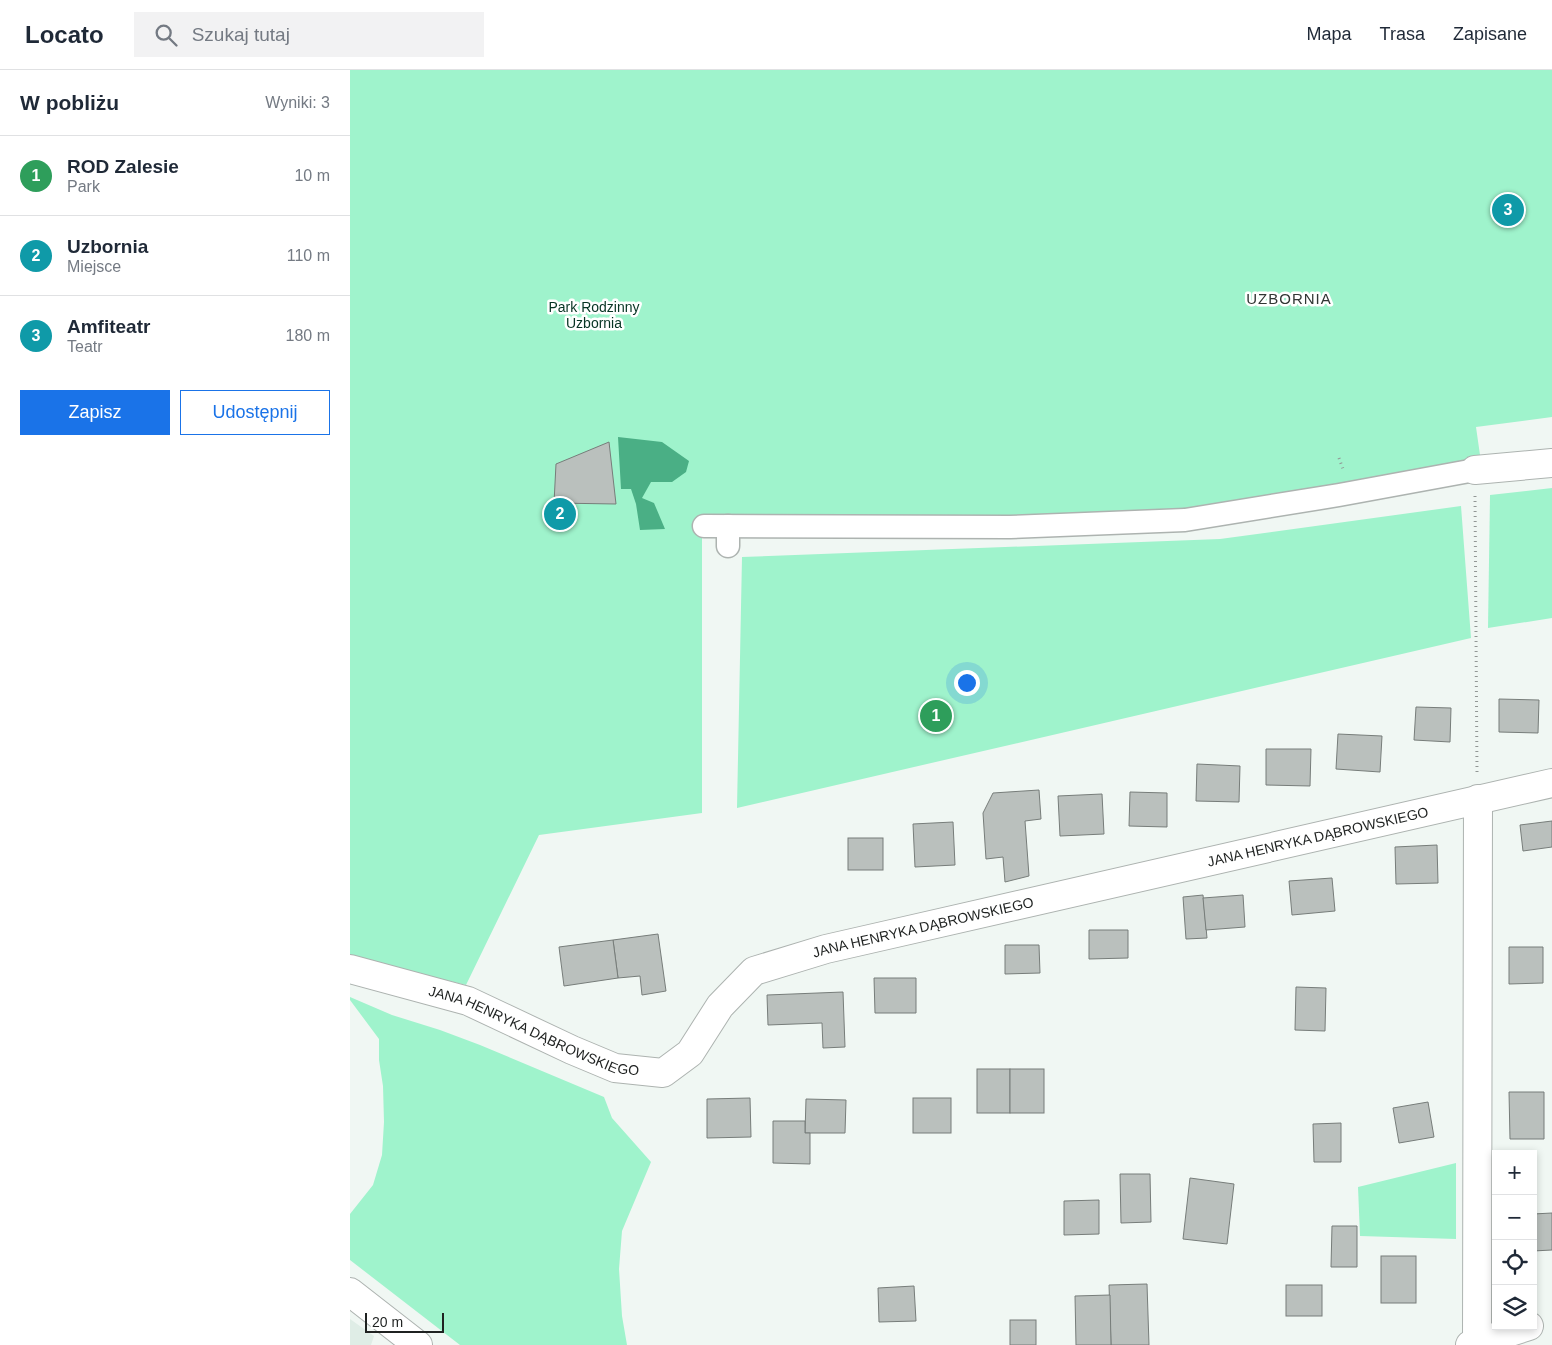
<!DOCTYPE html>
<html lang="pl">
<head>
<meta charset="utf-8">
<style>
	body { margin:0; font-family:Arial,sans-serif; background:#f2f2f3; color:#1f2937 }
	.controls { position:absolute; right:15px; bottom:15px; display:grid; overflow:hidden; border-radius:0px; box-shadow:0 2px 8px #0003 }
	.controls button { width:45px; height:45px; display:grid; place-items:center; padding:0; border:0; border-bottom:1px solid #e0e1e3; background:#fff; color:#1f2937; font:25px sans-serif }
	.scale { position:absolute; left:15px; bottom:12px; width:79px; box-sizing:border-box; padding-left:5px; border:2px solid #1f2221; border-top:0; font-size:14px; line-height:18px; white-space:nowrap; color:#1f2221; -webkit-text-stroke:4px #fff; paint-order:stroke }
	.you { position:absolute; left:616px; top:612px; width:18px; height:18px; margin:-12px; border:4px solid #fff; border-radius:50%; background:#1a73e8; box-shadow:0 0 0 8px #1a73e833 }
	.badge { display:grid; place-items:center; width:32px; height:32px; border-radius:50%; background:#1a73e8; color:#fff; font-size:16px; font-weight:700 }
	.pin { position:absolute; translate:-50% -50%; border:2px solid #fff; box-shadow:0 1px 5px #0006 }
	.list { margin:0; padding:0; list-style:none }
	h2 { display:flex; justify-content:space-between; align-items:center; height:65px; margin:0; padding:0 20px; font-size:21px }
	h2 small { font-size:16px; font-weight:400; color:#747a83 }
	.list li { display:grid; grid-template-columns:32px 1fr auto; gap:15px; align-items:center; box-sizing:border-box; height:80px; padding:0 20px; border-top:1px solid #e0e1e3 }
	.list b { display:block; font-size:19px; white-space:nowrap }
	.list p { margin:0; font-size:16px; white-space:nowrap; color:#747a83 }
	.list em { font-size:16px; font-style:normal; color:#747a83 }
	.actions { display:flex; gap:10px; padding:15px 20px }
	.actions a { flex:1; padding:11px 0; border:1px solid #1a73e8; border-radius:0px; text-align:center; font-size:18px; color:#1a73e8 }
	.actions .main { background:#1a73e8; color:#fff }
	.icon { flex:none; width:28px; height:28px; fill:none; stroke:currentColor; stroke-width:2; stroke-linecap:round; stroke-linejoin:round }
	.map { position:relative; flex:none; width:1202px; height:1275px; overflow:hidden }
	header { display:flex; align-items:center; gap:30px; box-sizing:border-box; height:70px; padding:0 25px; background:#fff; border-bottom:1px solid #e0e1e3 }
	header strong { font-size:24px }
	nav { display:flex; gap:28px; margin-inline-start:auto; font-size:18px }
	.search { width:350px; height:45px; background:#f2f2f3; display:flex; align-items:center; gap:12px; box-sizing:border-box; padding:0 18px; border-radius:0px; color:#747a83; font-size:19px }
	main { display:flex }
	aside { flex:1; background:#fff }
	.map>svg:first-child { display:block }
	.built { fill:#dfede6 }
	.green { fill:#9ff3cc }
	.water { fill:#4aaf85 }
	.building { fill:#bac0bd; stroke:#777d7a }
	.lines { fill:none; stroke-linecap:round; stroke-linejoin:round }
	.pedestrian-casing { stroke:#adb3b0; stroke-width:25 }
	.minor-casing { stroke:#adb3b0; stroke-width:30 }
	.tertiary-casing { stroke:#adb3b0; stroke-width:30 }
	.path { stroke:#929795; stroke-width:3; stroke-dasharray:1 4; stroke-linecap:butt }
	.pedestrian { stroke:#fff; stroke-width:22 }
	.minor { stroke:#fff; stroke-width:28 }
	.tertiary { stroke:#fff; stroke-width:28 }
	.labels { text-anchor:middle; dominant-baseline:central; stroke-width:5; stroke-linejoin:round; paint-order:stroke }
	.park-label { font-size:14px; fill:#063423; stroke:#fff }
	.street-label { font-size:14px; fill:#1f2221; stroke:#fff }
	.neighbourhood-label { font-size:15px; letter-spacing:1px; fill:#313634; stroke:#fff }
</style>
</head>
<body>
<header>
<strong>Locato</strong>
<div class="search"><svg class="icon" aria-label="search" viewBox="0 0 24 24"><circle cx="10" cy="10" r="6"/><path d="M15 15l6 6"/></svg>Szukaj tutaj</div>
<nav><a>Mapa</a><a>Trasa</a><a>Zapisane</a></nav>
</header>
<main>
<aside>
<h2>W pobliżu<small>Wyniki: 3</small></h2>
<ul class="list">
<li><span class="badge" style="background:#2e9e5b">1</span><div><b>ROD Zalesie</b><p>Park</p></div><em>10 m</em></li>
<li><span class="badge" style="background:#0f9aa8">2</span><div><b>Uzbornia</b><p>Miejsce</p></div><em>110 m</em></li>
<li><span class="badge" style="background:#0f9aa8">3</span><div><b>Amfiteatr</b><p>Teatr</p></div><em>180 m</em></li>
</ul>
<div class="actions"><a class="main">Zapisz</a><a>Udostępnij</a></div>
</aside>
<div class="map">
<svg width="1202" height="1275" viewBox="0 0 1202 1275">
	<rect width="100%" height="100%" fill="#f0f7f3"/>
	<polygon class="built" points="0,1249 24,1266 21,1275 0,1275"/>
	<g class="green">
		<polygon points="0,0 1202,0 1202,347 1126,357 1132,399 989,425 852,435 835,450 352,463 352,743 189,765 116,915 0,887"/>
		<polygon points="1202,418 1202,548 1138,558 1140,425"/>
		<polygon points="1111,436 1121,568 387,738 392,487 870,469"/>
		<polygon points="0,927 42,945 90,960 130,975 254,1027 262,1048 301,1092 272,1161 269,1199 272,1246 277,1275 110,1275 0,1190 0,1144 23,1115 32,1085 34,1052 33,1016 29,990 29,969 0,930"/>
		<polygon points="1106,1093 1106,1169 1010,1166 1008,1117"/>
	</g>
	<polygon class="water" points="268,367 312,372 339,391 336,402 322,412 301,412 292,428 304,433 315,459 290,460 286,434 281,419 271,419"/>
	<g class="building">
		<polygon points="259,372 266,434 204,433 206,394"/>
		<polygon points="1149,629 1189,630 1188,663 1149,662"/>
		<polygon points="1066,637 1101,638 1100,672 1064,670"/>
		<polygon points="988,664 1032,666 1030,702 986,699"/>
		<polygon points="916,679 961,679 960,716 916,715"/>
		<polygon points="847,694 890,696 889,732 846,731"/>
		<polygon points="689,720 691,749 675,751 679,806 655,812 653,787 636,789 633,743 643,723"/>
		<polygon points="780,722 817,723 817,757 779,756"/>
		<polygon points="752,724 754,764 710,766 708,726"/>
		<polygon points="1202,751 1202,777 1173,781 1170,755"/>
		<polygon points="603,752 605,795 565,797 563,754"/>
		<rect x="498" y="768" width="35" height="32"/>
		<polygon points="1087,775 1088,813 1046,814 1045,777"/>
		<polygon points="982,808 985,841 942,845 939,811"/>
		<polygon points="853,825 857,868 836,869 833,827"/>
		<polygon points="893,825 895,857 856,860 853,828"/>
		<polygon points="739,860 778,860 778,888 739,889"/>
		<polygon points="308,864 316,921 292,925 290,906 268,908 263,870"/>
		<polygon points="263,870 268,908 214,916 209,877"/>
		<polygon points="655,875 689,875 690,903 655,904"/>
		<polygon points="1159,877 1193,877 1193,913 1159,914"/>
		<polygon points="524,908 566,908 566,943 525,943"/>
		<polygon points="946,917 976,918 975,961 945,960"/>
		<polygon points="493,922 495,977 473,978 472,953 418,955 417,925"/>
		<rect x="627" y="999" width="33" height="44"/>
		<rect x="660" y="999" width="34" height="44"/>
		<polygon points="1159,1022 1194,1022 1194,1069 1160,1069"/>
		<polygon points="400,1028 401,1067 357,1068 357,1029"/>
		<rect x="563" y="1028" width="38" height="35"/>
		<polygon points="456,1029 496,1030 495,1063 455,1063"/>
		<polygon points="1078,1032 1084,1067 1049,1073 1043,1038"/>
		<polygon points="423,1051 455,1051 455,1063 460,1063 460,1094 423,1093"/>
		<polygon points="991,1053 991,1092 964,1092 963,1054"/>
		<polygon points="770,1104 800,1104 801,1152 771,1153"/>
		<polygon points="840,1108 884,1114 877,1174 833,1169"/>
		<polygon points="749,1130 749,1164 714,1165 714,1131"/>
		<polygon points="1202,1143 1202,1180 1183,1181 1183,1144"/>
		<polygon points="982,1156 1007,1156 1007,1197 981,1197"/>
		<rect x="1031" y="1186" width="35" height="47"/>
		<polygon points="797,1214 799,1275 761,1275 759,1215"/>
		<rect x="936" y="1215" width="36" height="31"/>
		<polygon points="564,1216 566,1251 529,1252 528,1218"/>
		<polygon points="760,1225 761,1275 726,1275 725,1226"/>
		<rect x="660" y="1250" width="26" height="25"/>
	</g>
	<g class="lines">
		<defs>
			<g id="pedestrian">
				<polyline points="354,456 660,457 835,450 989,425 1125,400"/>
				<polyline points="378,476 378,456"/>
			</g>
			<g id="minor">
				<polyline points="1125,400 1202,393"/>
				<polyline points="0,1222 68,1275"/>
				<polyline points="1127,1273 1128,729"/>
				<polyline points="1120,1275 1179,1256"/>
			</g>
			<g id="tertiary">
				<path id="s1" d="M0,899L118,931L222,980L265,998L313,1003L340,983L370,936L404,901L476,879L1202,713"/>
			</g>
		</defs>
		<use href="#pedestrian" class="pedestrian-casing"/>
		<use href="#minor" class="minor-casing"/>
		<use href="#tertiary" class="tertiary-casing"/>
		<g class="path">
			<polyline points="989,388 993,399"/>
			<polyline points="1125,426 1127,702"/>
		</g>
		<use href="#pedestrian" class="pedestrian"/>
		<use href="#minor" class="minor"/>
		<use href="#tertiary" class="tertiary"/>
	</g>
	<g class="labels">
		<g class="park-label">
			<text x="244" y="237">Park Rodzinny<tspan x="244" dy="16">Uzbornia</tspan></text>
		</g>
		<g class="street-label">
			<text stroke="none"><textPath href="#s1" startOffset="1050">JANA HENRYKA DĄBROWSKIEGO</textPath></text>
			<text stroke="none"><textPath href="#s1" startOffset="645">JANA HENRYKA DĄBROWSKIEGO</textPath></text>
			<text stroke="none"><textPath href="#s1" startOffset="195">JANA HENRYKA DĄBROWSKIEGO</textPath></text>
		</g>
		<g class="neighbourhood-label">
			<text x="939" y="228">UZBORNIA</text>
		</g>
	</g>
</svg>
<div class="controls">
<button>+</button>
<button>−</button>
<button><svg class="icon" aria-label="locate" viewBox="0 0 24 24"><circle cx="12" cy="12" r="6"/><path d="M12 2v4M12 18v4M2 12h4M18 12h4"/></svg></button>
<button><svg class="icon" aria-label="layers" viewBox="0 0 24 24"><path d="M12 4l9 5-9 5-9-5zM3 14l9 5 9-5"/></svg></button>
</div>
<div class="scale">20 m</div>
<div class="you"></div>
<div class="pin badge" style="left:586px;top:646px;background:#2e9e5b">1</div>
<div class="pin badge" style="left:210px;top:444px;background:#0f9aa8">2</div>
<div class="pin badge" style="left:1158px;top:140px;background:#0f9aa8">3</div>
</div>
</main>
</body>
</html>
